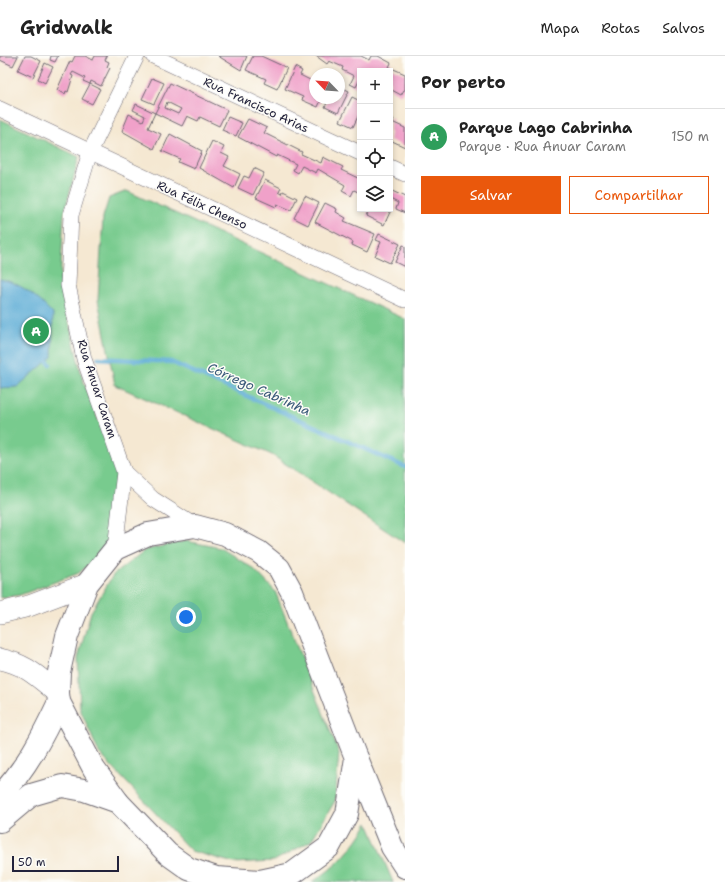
<!DOCTYPE html>
<html lang="pt">
<head>
<meta charset="utf-8">
<style>
	body { margin:0; font-family:"Shantell Sans",sans-serif; background:#f2f2f2; color:#222 }
	.controls { position:absolute; right:12px; top:12px; display:grid; overflow:hidden; border-radius:0px; box-shadow:0 2px 6px #0003 }
	.controls button { width:36px; height:36px; display:grid; place-items:center; padding:0; border:0; border-bottom:1px solid #e0e0e0; background:#fff; color:#222; font:20px sans-serif }
	.compass { position:absolute; left:309px; top:12px; width:36px; height:36px; border-radius:50%; background:#fff; box-shadow:0 2px 6px #0003; rotate:295deg }
	.scale { position:absolute; left:12px; bottom:10px; width:107px; box-sizing:border-box; padding-left:4px; border:2px solid #22223b; border-top:0; font-size:11px; line-height:14px; white-space:nowrap; color:#22223b; -webkit-text-stroke:3px #fdfcf7; paint-order:stroke }
	.you { position:absolute; left:186px; top:561px; width:14px; height:14px; margin:-10px; border:3px solid #fff; border-radius:50%; background:#1a73e8; box-shadow:0 0 0 6px #1a73e833 }
	.badge { display:grid; place-items:center; width:26px; height:26px; border-radius:50%; background:#ea580c; color:#fff; font-size:13px; font-weight:700 }
	.pin { position:absolute; translate:-50% -50%; border:2px solid #fff; box-shadow:0 1px 4px #0006 }
	.list { margin:0; padding:0; list-style:none }
	h2 { display:flex; justify-content:space-between; align-items:center; height:52px; margin:0; padding:0 16px; font-size:17px }
	h2 small { font-size:13px; font-weight:400; color:#767676 }
	.list li { display:grid; grid-template-columns:26px 1fr auto; gap:12px; align-items:center; box-sizing:border-box; height:56px; padding:0 16px; border-top:1px solid #e0e0e0 }
	.list b { display:block; font-size:15px; white-space:nowrap }
	.list p { margin:0; font-size:13px; white-space:nowrap; color:#767676 }
	.list em { font-size:13px; font-style:normal; color:#767676 }
	.actions { display:flex; gap:8px; padding:12px 16px }
	.actions a { flex:1; padding:9px 0; border:1px solid #ea580c; border-radius:0px; text-align:center; font-size:14px; color:#ea580c }
	.actions .main { background:#ea580c; color:#fff }
	.icon { flex:none; width:22px; height:22px; fill:none; stroke:currentColor; stroke-width:2; stroke-linecap:round; stroke-linejoin:round }
	.map { position:relative; flex:none; width:405px; height:826px; overflow:hidden }
	header { display:flex; align-items:center; gap:24px; box-sizing:border-box; height:56px; padding:0 20px; background:#fff; border-bottom:1px solid #e0e0e0 }
	header strong { font-size:19px }
	nav { display:flex; gap:22px; margin-inline-start:auto; font-size:14px }
	main { display:flex }
	aside { flex:1; background:#fff }
	.map>svg:first-child { display:block }
	.green { fill:#78cb8e; stroke:#4d7664 }
	.water { fill:#5cacd6; stroke:#3f6788 }
	.lines { fill:none; stroke-linecap:round; stroke-linejoin:round }
	.stream { stroke:#5cacd6; stroke-width:4.5 }
	.building { fill:#f0a1c9; fill-rule:evenodd }
	.street-casing { stroke:#6c6770; stroke-width:16 }
	.secondary-casing { stroke:#6c6770; stroke-width:22 }
	.highway-casing { stroke:#6c6770; stroke-width:24 }
	.street { stroke:#fff; stroke-width:15 }
	.secondary { stroke:#fff; stroke-width:21 }
	.highway { stroke:#fff; stroke-width:22 }
	.labels { text-anchor:middle; dominant-baseline:central; stroke-width:3; stroke-linejoin:round; paint-order:stroke }
	.street-label { font-size:12px; fill:#22223b; stroke:#fdfcf7 }
	.water-label { font-size:13px; font-style:italic; fill:#395979; stroke:#fdfcf7 }
</style>
</head>
<body>
<header>
<strong>Gridwalk</strong>
<nav><a>Mapa</a><a>Rotas</a><a>Salvos</a></nav>
</header>
<main>
<div class="map">
<svg width="405" height="826" viewBox="0 0 405 826">
	<rect width="100%" height="100%" fill="#fdfcf7"/>
	<filter id="ink" filterUnits="userSpaceOnUse"><feTurbulence type="fractalNoise" baseFrequency=".025" numOctaves="2"/><feDisplacementMap in="SourceGraphic" scale="8" xChannelSelector="R" yChannelSelector="G"/><feConvolveMatrix kernelMatrix="1 2 1 2 8 2 1 2 1" color-interpolation-filters="sRGB"/></filter>
	<filter id="wash" filterUnits="userSpaceOnUse"><feTurbulence type="fractalNoise" baseFrequency=".012" numOctaves="4" result="noise"/><feDisplacementMap in="SourceGraphic" scale="16" xChannelSelector="R" yChannelSelector="G"/><feGaussianBlur stdDeviation="0.9" result="paint"/><feColorMatrix in="noise" values="0 0 0 0 0 0 0 0 0 0 0 0 0 0 0 0 0 1.4 0 .05"/><feComposite in="paint" operator="in"/></filter>
	<g filter="url(#wash)">
		<rect width="100%" height="100%" fill="#f5e8d2"/>
		<g class="green">
			<polygon points="0,63 79,101 64,158 60,228 82,321 117,414 109,491 79,517 20,539 0,542"/>
			<polygon points="127,135 405,263 405,487 272,399 115,329 98,244 103,161 109,142"/>
			<polygon points="186,485 221,492 254,513 275,535 339,697 335,745 311,785 274,805 234,807 191,795 99,697 80,653 78,602 91,556 113,519 145,494"/>
			<path d="M368,767L393,826H312C336,812 354,791 368,767Z"/>
		</g>
		<path class="water" d="M0,223C22,227 38,242 53,258L52,301L17,331L0,332Z"/>
		<g class="lines">
			<g class="stream">
				<polyline points="43,301 50,308"/>
				<polyline points="98,302 171,306 405,411"/>
			</g>
		</g>
		<g id="blocks">
			<g class="building">
				<polygon points="0,0 18,0 13,10 0,4"/>
				<polygon points="25,0 31,0 41,5 33,21 18,14"/>
				<polygon points="51,0 58,0 55,6 50,4"/>
				<polygon points="75,0 85,0 93,4 95,0 107,0 105,4 109,6 107,11 110,12 101,30 91,25 90,28 83,25 85,22 73,16 71,19 73,20 68,36 66,35 65,38 57,34 70,5 72,6"/>
				<polygon points="218,0 247,0 241,14"/>
				<polygon points="253,0 261,0 287,12 277,33 264,27 266,23 246,14"/>
				<polygon points="316,0 361,0 369,4 371,0 378,0 391,7 389,11 405,18 405,34 404,34 401,39 390,33 390,15 360,15 360,23 356,31 350,28 354,20 342,14 343,11 329,5 327,8"/>
				<polygon points="45,7 53,11 45,27 38,23"/>
				<polygon points="295,11 302,15 300,19 312,25 313,21 315,22 315,42 322,42 318,51 302,44 303,41 285,33"/>
				<polygon points="152,22 164,27 154,48 142,43"/>
				<path d="M170,27L227,54L219,70L200,61L198,65L187,60L182,70L155,57ZM167,46L181,53L178,58L165,52Z"/>
				<polygon points="90,28 100,33 92,48 82,43"/>
				<polygon points="339,30 349,35 338,57 325,51 329,42 339,42"/>
				<polygon points="352,41 360,45 360,56 353,71 340,65"/>
				<polygon points="136,48 155,57 148,72 161,78 154,93 122,75 129,58 143,65 145,60 133,54"/>
				<polygon points="228,61 242,67 236,80 222,74"/>
				<polygon points="390,62 394,63 392,66 405,72 405,91 390,84"/>
				<polygon points="248,63 267,72 264,77 302,96 301,98 321,107 323,101 343,111 341,114 360,123 360,137 354,134 351,140 342,135 345,129 318,113 316,117 302,110 298,117 293,114 296,108 277,99 276,101 238,81"/>
				<polygon points="170,78 202,95 194,113 178,106 180,103 162,95"/>
				<polygon points="212,85 224,91 221,97 229,101 224,110 240,118 234,132 199,112"/>
				<polygon points="254,112 264,117 253,139 238,132 244,120 249,122"/>
				<polygon points="265,124 281,132 279,136 282,138 283,135 297,142 291,154 277,148 276,151 256,142"/>
				<polygon points="390,134 405,141 405,157 396,153 398,147 390,143"/>
				<polygon points="305,140 319,147 308,169 294,162"/>
				<polygon points="325,147 337,153 336,156 346,162 344,165 375,178 367,196 352,189 353,186 315,166"/>
				<polygon points="369,153 390,153 391,154 384,169 366,160"/>
				<polygon points="379,178 400,188 390,207 375,200 381,186 376,184"/>
				<polygon points="403,189 405,190 405,211 395,206"/>
			</g>
		</g>
	</g>
	<g filter="url(#ink)">
		<use href="#blocks" fill-opacity="0" stroke="#6c6770" stroke-width="1"/>
		<g class="lines">
			<defs>
				<g id="street">
					<polyline points="153,0 360,97"/>
					<polyline points="0,53 405,244"/>
					<polyline points="390,111 405,118"/>
					<polyline points="124,416 153,443 195,470"/>
					<polyline points="115,493 124,416 84,303 68,229 71,159 90,96 137,0"/>
				</g>
				<g id="secondary">
					<polyline points="0,557 29,550 87,528"/>
					<path d="M0,603C26,608 38,621 58,637"/>
				</g>
				<g id="highway">
					<polygon points="195,470 225,478 259,496 279,512 292,536 356,702 347,758 329,791 292,818 260,825 216,822 189,813 168,798 118,746 94,713 59,646 58,637 59,616 67,580 87,528 115,493 148,478"/>
					<polyline points="356,702 392,791 405,811"/>
					<path d="M0,740C26,713 43,680 59,646"/>
					<polyline points="0,765 31,739 62,730 84,734 118,746"/>
				</g>
			</defs>
			<use href="#street" class="street-casing"/>
			<use href="#secondary" class="secondary-casing"/>
			<use href="#highway" class="highway-casing"/>
			<use href="#street" class="street"/>
			<use href="#secondary" class="secondary"/>
			<use href="#highway" class="highway"/>
		</g>
	</g>
	<g class="labels">
		<g class="street-label">
			<text transform="translate(256 49) rotate(25)">Rua Francisco Arias</text>
			<text transform="translate(202 149) rotate(25)">Rua Félix Chenso</text>
			<text transform="translate(97 333) rotate(72)">Rua Anuar Caram</text>
		</g>
		<g class="water-label">
			<text transform="translate(259 333) rotate(24)">Córrego Cabrinha</text>
		</g>
	</g>
</svg>
<div class="controls">
<button>+</button>
<button>−</button>
<button><svg class="icon" aria-label="locate" viewBox="0 0 24 24"><circle cx="12" cy="12" r="6"/><path d="M12 2v4M12 18v4M2 12h4M18 12h4"/></svg></button>
<button><svg class="icon" aria-label="layers" viewBox="0 0 24 24"><path d="M12 4l9 5-9 5-9-5zM3 14l9 5 9-5"/></svg></button>
</div>
<svg class="compass" viewBox="-18 -18 36 36"><path d="M0-13l5 13h-10z" fill="#e53935"/><path d="M0 13l5-13h-10z" fill="#767676"/></svg>
<div class="scale">50 m</div>
<div class="you"></div>
<div class="pin badge" style="left:36px;top:275px;background:#2e9e5b">A</div>
</div>
<aside>
<h2>Por perto<small></small></h2>
<ul class="list">
<li><span class="badge" style="background:#2e9e5b">A</span><div><b>Parque Lago Cabrinha</b><p>Parque · Rua Anuar Caram</p></div><em>150 m</em></li>
</ul>
<div class="actions"><a class="main">Salvar</a><a>Compartilhar</a></div>
</aside>
</main>
</body>
</html>
